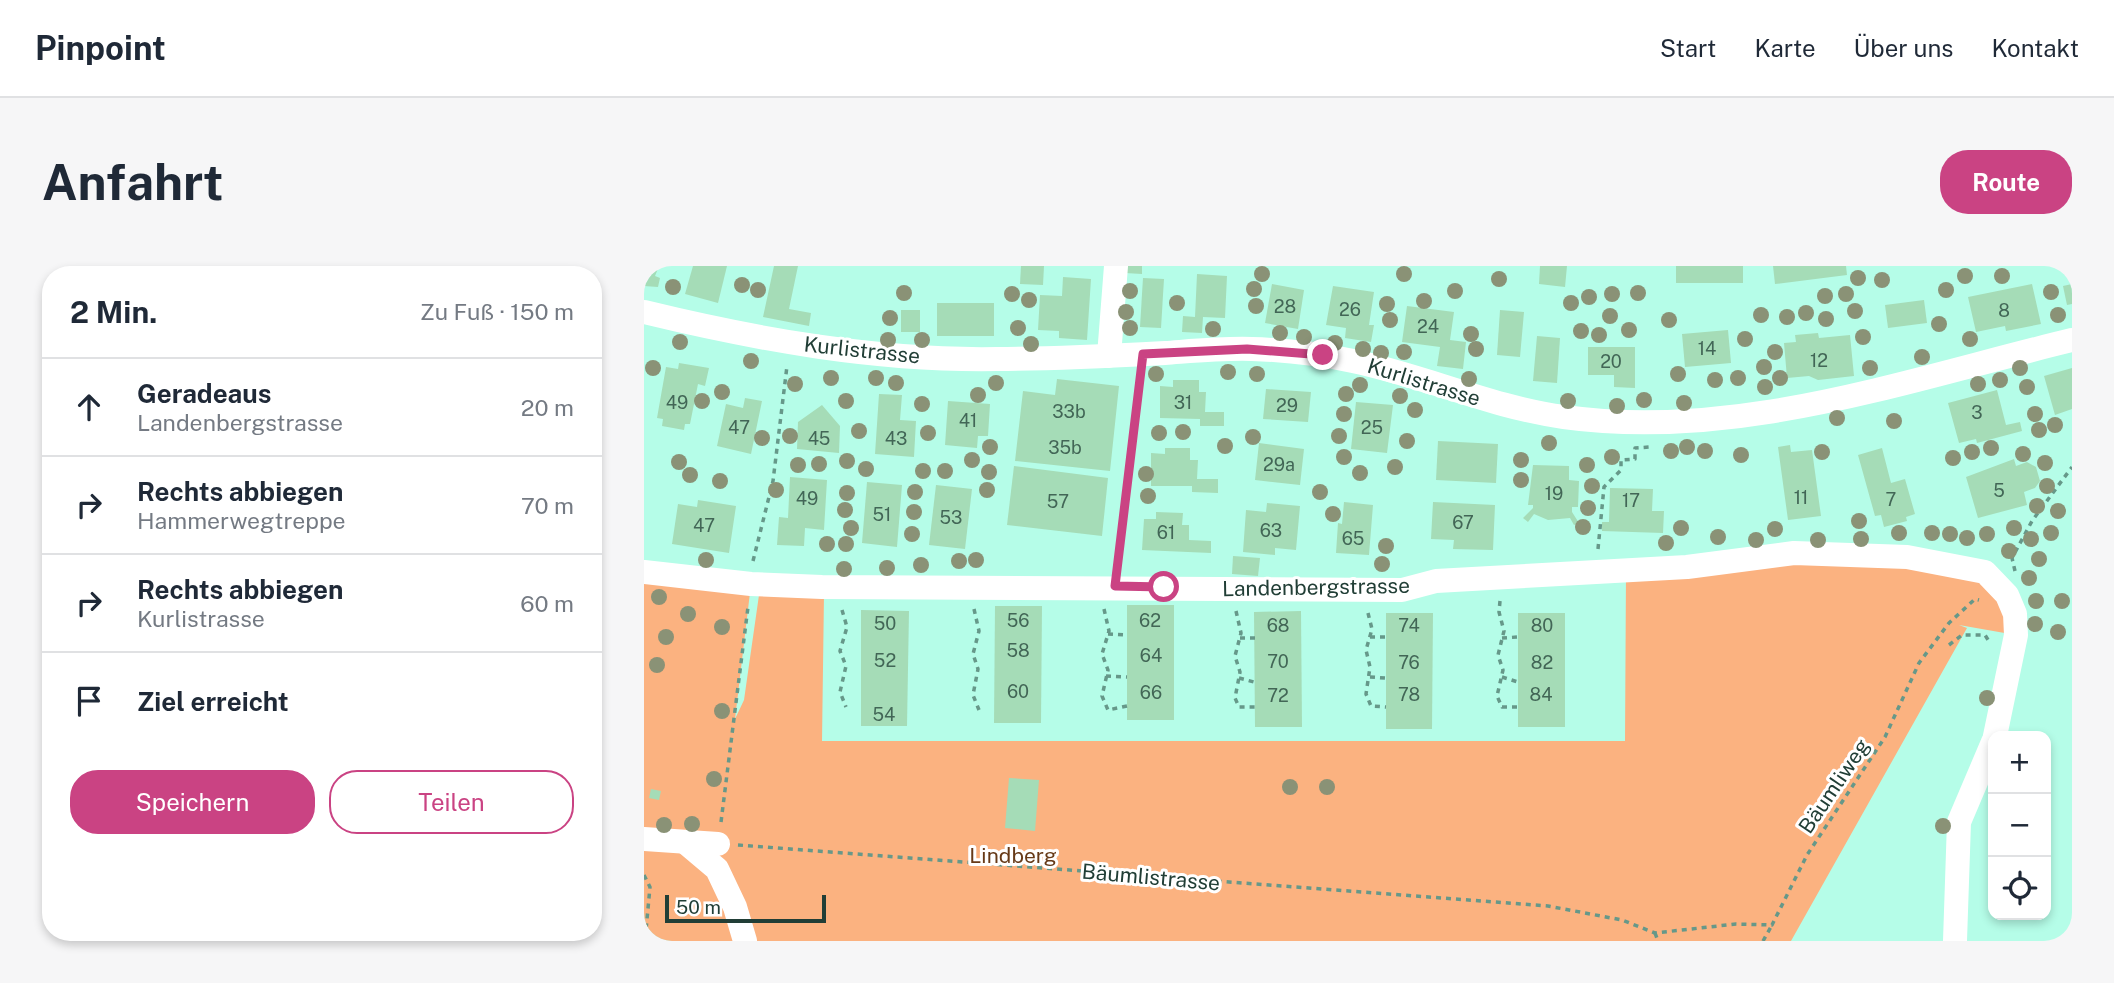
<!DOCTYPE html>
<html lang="de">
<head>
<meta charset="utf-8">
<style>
	body { margin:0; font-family:"Public Sans",sans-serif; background:#f6f6f7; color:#1f2937 }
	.controls { position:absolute; right:21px; bottom:21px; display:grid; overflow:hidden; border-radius:14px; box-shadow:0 4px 10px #0003 }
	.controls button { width:63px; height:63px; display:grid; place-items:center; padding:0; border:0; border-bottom:2px solid #e0e1e3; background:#fff; color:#1f2937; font:35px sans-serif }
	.scale { position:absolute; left:21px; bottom:18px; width:161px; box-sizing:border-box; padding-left:7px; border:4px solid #213e36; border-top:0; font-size:19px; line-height:24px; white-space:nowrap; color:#213e36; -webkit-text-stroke:5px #fff; paint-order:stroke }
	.stop { position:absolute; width:21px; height:21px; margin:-16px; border:5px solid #ca4383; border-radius:50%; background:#fff }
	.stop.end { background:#ca4383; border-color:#fff; box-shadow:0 2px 7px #0008 }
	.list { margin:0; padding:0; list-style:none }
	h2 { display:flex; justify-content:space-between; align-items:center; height:91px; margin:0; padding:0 28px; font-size:30px }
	h2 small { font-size:23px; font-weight:400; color:#747a83 }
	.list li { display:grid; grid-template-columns:46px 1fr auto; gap:21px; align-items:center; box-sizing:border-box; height:98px; padding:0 28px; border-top:2px solid #e0e1e3 }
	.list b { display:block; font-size:26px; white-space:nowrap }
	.list p { margin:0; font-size:23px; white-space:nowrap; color:#747a83 }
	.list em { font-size:23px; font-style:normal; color:#747a83 }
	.actions { display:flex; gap:14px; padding:21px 28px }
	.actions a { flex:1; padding:16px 0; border:2px solid #ca4383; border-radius:28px; text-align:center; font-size:24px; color:#ca4383 }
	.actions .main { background:#ca4383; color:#fff }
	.icon { flex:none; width:38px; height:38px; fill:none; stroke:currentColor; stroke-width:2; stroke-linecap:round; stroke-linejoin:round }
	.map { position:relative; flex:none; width:1428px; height:675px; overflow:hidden; border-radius:28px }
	header { display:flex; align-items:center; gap:42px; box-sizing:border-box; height:98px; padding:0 35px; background:#fff; border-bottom:2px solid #e0e1e3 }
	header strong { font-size:33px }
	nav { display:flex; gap:38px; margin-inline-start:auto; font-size:24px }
	.intro { display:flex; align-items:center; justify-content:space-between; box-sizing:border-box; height:168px; padding:0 42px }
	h1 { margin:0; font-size:49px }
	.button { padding:18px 32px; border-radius:28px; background:#ca4383; color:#fff; font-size:24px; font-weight:700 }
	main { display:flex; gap:42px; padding:0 42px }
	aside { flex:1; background:#fff; border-radius:28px; box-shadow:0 4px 10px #0003 }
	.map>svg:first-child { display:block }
	.green { fill:#fbb280 }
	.building { fill:#a5dcb7 }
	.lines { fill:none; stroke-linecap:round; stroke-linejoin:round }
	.path { stroke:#669889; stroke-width:3.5; stroke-dasharray:5 5; stroke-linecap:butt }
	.street { stroke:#fff; stroke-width:24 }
	.tree { fill:#8a9276 }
	.route { stroke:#ca4383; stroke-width:9 }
	.labels { text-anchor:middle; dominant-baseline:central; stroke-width:6; stroke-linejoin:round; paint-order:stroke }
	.number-label { font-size:18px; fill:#426656 }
	.street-label { font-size:21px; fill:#213e36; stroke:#fff }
	.park-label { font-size:21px; fill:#673a18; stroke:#fff }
</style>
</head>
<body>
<header>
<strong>Pinpoint</strong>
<nav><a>Start</a><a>Karte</a><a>Über uns</a><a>Kontakt</a></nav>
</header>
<div class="intro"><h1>Anfahrt</h1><a class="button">Route</a></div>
<main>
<aside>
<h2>2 Min.<small>Zu Fuß · 150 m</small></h2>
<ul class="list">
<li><svg class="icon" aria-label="ahead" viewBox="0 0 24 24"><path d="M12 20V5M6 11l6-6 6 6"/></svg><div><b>Geradeaus</b><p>Landenbergstrasse</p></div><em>20 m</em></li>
<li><svg class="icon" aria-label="right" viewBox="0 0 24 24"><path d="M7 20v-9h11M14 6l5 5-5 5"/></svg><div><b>Rechts abbiegen</b><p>Hammerwegtreppe</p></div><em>70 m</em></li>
<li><svg class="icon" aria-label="right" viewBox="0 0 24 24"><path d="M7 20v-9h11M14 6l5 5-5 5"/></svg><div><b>Rechts abbiegen</b><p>Kurlistrasse</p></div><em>60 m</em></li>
<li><svg class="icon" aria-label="arrive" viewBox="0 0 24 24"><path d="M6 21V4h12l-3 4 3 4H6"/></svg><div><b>Ziel erreicht</b></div></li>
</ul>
<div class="actions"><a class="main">Speichern</a><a>Teilen</a></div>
</aside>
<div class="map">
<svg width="1428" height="675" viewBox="0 0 1428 675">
	<rect width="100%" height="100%" fill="#b5fde8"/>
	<polygon class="green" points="1150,287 1341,306 1372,369 1315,359 1323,362 1147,675 0,675 0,306 107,318 91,453 100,434 115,329 180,328 178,475 981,475 982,306"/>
	<g class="building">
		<polygon points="0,0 15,0 11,10 16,12 14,21 0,20"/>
		<polygon points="49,0 83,0 74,37 41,28"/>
		<polygon points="130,0 154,0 145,43 167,47 165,60 119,51"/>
		<polygon points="377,0 400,0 399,19 376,18"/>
		<polygon points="481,0 498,0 498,8 481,7"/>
		<polygon points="896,0 923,0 921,21 895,18"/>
		<rect x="1032" y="0" width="67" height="17"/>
		<polygon points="1129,0 1202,0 1203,9 1131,18"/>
		<polygon points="553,8 583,10 581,52 559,51 558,67 538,66 539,50 551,51"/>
		<polygon points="419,11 447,13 443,74 415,72 415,65 394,64 396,29 418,30"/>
		<polygon points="499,12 520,13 517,62 496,61"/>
		<polygon points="628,18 660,24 654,63 621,57"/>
		<polygon points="1388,18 1397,58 1362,65 1361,60 1332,66 1324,31"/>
		<polygon points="1428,18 1428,38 1423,39 1419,20"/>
		<polygon points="689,20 730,26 725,59 730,59 727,76 701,72 702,62 682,59"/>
		<polygon points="1280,34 1283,57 1244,62 1241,39"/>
		<rect x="293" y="37" width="57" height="33"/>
		<polygon points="763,40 810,46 806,74 822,76 819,103 793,100 796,81 758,76"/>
		<rect x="257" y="44" width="19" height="22"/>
		<polygon points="856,44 880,46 876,91 853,89"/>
		<polygon points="1084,64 1087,97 1041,101 1038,68"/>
		<polygon points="1174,67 1175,72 1206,69 1210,110 1174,114 1165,110 1143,112 1140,77 1152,76 1151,69"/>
		<polygon points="893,70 916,72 913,117 889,115"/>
		<polygon points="944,81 991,81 991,122 970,121 970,109 944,109"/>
		<polygon points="35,97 65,102 61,120 54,118 46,158 41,158 40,164 18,160 19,153 13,152 22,101 34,103"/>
		<polygon points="1428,102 1428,143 1411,149 1400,110"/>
		<polygon points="413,113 475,120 466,205 371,195 379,125 411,129"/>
		<polygon points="529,114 555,114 555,126 562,126 561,146 580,146 580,160 556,160 556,153 516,152 516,120 529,121"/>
		<polygon points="622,123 667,126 664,156 619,153"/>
		<polygon points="1353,124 1362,159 1376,156 1378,165 1333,177 1332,173 1315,177 1304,137"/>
		<polygon points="235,128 258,129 256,154 272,155 270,191 231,188"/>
		<polygon points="101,132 118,135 107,188 73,180 82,138 99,142"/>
		<polygon points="304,135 346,138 344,170 334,170 333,182 301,179"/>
		<polygon points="712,136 749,139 743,187 707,183"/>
		<polygon points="178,139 196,160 195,187 153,183 154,156"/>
		<polygon points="794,175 854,178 852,217 792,214"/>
		<polygon points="615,177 660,183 656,219 611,214"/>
		<polygon points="1146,179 1147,186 1168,184 1177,250 1144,254 1134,181"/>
		<polygon points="521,182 546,182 546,194 554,194 553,213 574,213 574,227 548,226 548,220 507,220 507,187 521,188"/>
		<polygon points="1238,182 1247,217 1261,213 1271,248 1262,251 1263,255 1240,261 1237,249 1231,250 1214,189"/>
		<polygon points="1370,193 1372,200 1383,196 1392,201 1396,215 1391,222 1380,226 1383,239 1334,252 1322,211"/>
		<polygon points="889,199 925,200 925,214 935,215 934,241 928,241 928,246 935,257 930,259 926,252 904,254 890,248 884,256 879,252 889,242 889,239 884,239"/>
		<polygon points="370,200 464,212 458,270 363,259"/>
		<polygon points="146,211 183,214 180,264 161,262 160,280 133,279 135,251 144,252"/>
		<polygon points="223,216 258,219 253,281 218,277"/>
		<polygon points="292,219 328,223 321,283 285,279"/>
		<polygon points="966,222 1009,223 1008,245 1020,245 1019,267 958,265 958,256 965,256"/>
		<polygon points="54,234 92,240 85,287 28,278 34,238 53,241"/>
		<polygon points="700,236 729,239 725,289 692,287 694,257 698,258"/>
		<polygon points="789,236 851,239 849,284 809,283 810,274 787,273"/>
		<polygon points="623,237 656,240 652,284 631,282 631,289 599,286 602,244 622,246"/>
		<polygon points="512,246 539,247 538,259 545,259 545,274 567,275 567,287 498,284 500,253 512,253"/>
		<polygon points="589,290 616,292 614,310 588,308"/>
		<rect x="483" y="339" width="47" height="115"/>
		<polygon points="351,340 398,340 397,457 350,457"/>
		<polygon points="217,344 265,345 263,460 217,460"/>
		<polygon points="657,345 658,461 611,461 610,346"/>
		<polygon points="742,347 789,347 788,463 742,463"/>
		<rect x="874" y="347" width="47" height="114"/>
		<polygon points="365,512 395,514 391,565 361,562"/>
		<polygon points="7,523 17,525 15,534 5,532"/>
	</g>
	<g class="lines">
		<g class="path">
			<polyline points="954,283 960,221 977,204 977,194 991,193 991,182 1005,181 1005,177"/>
			<polyline points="109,295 129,215 143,100"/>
			<polyline points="474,301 496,111"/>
			<polyline points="1371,305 1368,292 1388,255 1428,201"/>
			<polyline points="856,335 855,346 860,365 854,389 859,404 853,430 858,441 874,441"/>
			<polyline points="330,343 335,365 329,388 334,403 329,429 335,444"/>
			<polyline points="460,343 465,365 458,388 464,404 458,430 464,444 483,440"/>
			<polyline points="198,344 203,361 196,385 202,400 196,426 202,441"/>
			<polyline points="592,345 597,367 591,390 596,406 591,432 595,441 611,441"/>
			<polyline points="724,347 728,363 722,384 726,401 722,428 727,440 742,441"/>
			<polyline points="464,368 483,369"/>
			<polyline points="726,371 742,371"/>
			<polyline points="596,372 611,372"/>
			<polyline points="858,372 874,371"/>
			<polyline points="1305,379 1318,369 1341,369 1346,377"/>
			<polyline points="462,410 483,411"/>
			<polyline points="726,411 741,412"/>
			<polyline points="858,411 874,416"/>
			<polyline points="595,412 610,416"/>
			<polyline points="77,556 104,341"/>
			<polyline points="94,579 904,640 978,654 1011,667 1092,658 1128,659 1163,589 1241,471 1275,397 1305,357 1331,333 1335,334"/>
			<polyline points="0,609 6,621 1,675"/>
			<polyline points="1011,667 1014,675"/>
			<polyline points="1119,675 1128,659"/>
		</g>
		<g class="street">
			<path d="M0,46C115,74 234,95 353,93C409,93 465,90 521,87C549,85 579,82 608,83C642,84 676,88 709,95C781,110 847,141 920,151C1093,175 1262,114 1428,74"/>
			<polyline points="465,90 472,0"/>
			<polyline points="0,306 107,318 178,321 758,324 792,315 1043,301 1150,287 1263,291 1341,306 1363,329 1371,348 1372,369 1351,470"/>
			<polyline points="0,573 74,578"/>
			<polyline points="41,576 73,603 91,641 101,675"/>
			<polyline points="1311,675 1315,556 1349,476"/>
		</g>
	</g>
	<g class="tree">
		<circle cx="618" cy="8" r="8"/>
		<circle cx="760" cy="8" r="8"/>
		<circle cx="1321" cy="10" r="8"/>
		<circle cx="1358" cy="10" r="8"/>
		<circle cx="1214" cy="12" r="8"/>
		<circle cx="855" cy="13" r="8"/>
		<circle cx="1238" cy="14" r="8"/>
		<circle cx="98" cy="19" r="8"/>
		<circle cx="29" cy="21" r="8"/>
		<circle cx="610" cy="23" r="8"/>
		<circle cx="114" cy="24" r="8"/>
		<circle cx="1302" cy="24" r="8"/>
		<circle cx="486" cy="25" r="8"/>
		<circle cx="811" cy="25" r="8"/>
		<circle cx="1407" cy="26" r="8"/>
		<circle cx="260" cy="27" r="8"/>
		<circle cx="994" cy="27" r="8"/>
		<circle cx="368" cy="28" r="8"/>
		<circle cx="968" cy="28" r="8"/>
		<circle cx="1202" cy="28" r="8"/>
		<circle cx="1181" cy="30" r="8"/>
		<circle cx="945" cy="31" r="8"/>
		<circle cx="385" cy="34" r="8"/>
		<circle cx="780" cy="35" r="8"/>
		<circle cx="533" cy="37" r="8"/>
		<circle cx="927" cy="37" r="8"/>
		<circle cx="743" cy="38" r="8"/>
		<circle cx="612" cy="40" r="8"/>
		<circle cx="1211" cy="45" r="8"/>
		<circle cx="482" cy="46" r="8"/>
		<circle cx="1162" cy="47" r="8"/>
		<circle cx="1117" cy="49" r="8"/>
		<circle cx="1414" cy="49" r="8"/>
		<circle cx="966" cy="50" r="8"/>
		<circle cx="1143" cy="51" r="8"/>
		<circle cx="246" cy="52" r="8"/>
		<circle cx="1182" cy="53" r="8"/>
		<circle cx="746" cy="54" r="8"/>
		<circle cx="1025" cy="54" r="8"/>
		<circle cx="1295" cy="58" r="8"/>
		<circle cx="374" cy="62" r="8"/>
		<circle cx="486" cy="62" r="8"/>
		<circle cx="569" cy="63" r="8"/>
		<circle cx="985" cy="64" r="8"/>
		<circle cx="937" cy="65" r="8"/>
		<circle cx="636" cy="67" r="8"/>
		<circle cx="827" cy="68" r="8"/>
		<circle cx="955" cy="69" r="8"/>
		<circle cx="660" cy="71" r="8"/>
		<circle cx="1219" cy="71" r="8"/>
		<circle cx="1101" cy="73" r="8"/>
		<circle cx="1326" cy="73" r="8"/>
		<circle cx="244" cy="74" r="8"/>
		<circle cx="278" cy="74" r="8"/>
		<circle cx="36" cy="76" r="8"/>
		<circle cx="691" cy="77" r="8"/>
		<circle cx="387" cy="78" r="8"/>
		<circle cx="719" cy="83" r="8"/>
		<circle cx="832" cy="83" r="8"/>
		<circle cx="760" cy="86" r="8"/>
		<circle cx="1131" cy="86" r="8"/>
		<circle cx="737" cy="87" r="8"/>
		<circle cx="1278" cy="91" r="8"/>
		<circle cx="107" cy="95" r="8"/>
		<circle cx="1120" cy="101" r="8"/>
		<circle cx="9" cy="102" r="8"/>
		<circle cx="1226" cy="102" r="8"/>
		<circle cx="1376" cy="102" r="8"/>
		<circle cx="584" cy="106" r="8"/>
		<circle cx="512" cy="108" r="8"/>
		<circle cx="613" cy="108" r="8"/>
		<circle cx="1034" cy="108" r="8"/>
		<circle cx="187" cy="112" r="8"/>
		<circle cx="232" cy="112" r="8"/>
		<circle cx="1094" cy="112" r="8"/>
		<circle cx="1136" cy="112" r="8"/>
		<circle cx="825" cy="113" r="8"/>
		<circle cx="1071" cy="114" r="8"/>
		<circle cx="1356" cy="114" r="8"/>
		<circle cx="252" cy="117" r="8"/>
		<circle cx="352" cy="117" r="8"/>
		<circle cx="151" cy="118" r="8"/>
		<circle cx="1334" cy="118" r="8"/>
		<circle cx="716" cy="119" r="8"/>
		<circle cx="1121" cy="121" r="8"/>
		<circle cx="1383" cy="121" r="8"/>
		<circle cx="78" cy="126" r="8"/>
		<circle cx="702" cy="128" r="8"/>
		<circle cx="334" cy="129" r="8"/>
		<circle cx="756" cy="130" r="8"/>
		<circle cx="1000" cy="134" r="8"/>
		<circle cx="58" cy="135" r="8"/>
		<circle cx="202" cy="135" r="8"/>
		<circle cx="924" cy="135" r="8"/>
		<circle cx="1040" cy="137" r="8"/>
		<circle cx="278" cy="138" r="8"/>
		<circle cx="973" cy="140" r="8"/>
		<circle cx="771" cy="144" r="8"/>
		<circle cx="700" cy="148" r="8"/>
		<circle cx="1391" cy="148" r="8"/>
		<circle cx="1193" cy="152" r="8"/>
		<circle cx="1250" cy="155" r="8"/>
		<circle cx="1411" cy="159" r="8"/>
		<circle cx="1395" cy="164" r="8"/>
		<circle cx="215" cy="165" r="8"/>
		<circle cx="539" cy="166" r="8"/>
		<circle cx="284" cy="167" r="8"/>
		<circle cx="515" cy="167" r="8"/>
		<circle cx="146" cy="170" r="8"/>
		<circle cx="695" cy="170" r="8"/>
		<circle cx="609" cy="171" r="8"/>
		<circle cx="118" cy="172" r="8"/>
		<circle cx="763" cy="175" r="8"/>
		<circle cx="905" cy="177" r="8"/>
		<circle cx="581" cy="180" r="8"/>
		<circle cx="346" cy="181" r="8"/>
		<circle cx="1043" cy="181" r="8"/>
		<circle cx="1347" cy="182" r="8"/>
		<circle cx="1027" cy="185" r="8"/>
		<circle cx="1061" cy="185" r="8"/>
		<circle cx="1178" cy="186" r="8"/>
		<circle cx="1328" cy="186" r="8"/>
		<circle cx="1379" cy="188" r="8"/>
		<circle cx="1097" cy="189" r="8"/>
		<circle cx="700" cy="191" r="8"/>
		<circle cx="968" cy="191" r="8"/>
		<circle cx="1309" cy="192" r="8"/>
		<circle cx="328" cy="194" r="8"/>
		<circle cx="877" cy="194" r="8"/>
		<circle cx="203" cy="195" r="8"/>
		<circle cx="35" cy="196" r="8"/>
		<circle cx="1401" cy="197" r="8"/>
		<circle cx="175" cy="198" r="8"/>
		<circle cx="154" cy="199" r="8"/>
		<circle cx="943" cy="199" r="8"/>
		<circle cx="751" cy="201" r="8"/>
		<circle cx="222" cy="203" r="8"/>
		<circle cx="279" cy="205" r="8"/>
		<circle cx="301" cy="205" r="8"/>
		<circle cx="345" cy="206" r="8"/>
		<circle cx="716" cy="207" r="8"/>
		<circle cx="502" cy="208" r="8"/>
		<circle cx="46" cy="209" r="8"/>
		<circle cx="877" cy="214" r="8"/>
		<circle cx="76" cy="215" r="8"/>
		<circle cx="948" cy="220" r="8"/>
		<circle cx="1403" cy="220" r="8"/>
		<circle cx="132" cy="224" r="8"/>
		<circle cx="343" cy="224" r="8"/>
		<circle cx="271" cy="226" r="8"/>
		<circle cx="676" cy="226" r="8"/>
		<circle cx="203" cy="227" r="8"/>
		<circle cx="504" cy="230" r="8"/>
		<circle cx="1393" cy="240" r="8"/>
		<circle cx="944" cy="242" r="8"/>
		<circle cx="201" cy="244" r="8"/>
		<circle cx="1414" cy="245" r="8"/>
		<circle cx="270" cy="246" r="8"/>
		<circle cx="689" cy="248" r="8"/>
		<circle cx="1215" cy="255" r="8"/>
		<circle cx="939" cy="261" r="8"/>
		<circle cx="207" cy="262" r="8"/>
		<circle cx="1037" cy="262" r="8"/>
		<circle cx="1370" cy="262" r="8"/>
		<circle cx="1131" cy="263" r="8"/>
		<circle cx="1255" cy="267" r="8"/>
		<circle cx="1288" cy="267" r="8"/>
		<circle cx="1407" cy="267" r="8"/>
		<circle cx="268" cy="268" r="8"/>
		<circle cx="1306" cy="268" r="8"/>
		<circle cx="1343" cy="268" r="8"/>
		<circle cx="1074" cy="271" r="8"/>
		<circle cx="1323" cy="272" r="8"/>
		<circle cx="1217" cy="273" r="8"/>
		<circle cx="1387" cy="273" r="8"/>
		<circle cx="1112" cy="274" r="8"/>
		<circle cx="1174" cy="274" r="8"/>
		<circle cx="1022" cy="277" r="8"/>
		<circle cx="183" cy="278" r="8"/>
		<circle cx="202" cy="278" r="8"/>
		<circle cx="742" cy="280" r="8"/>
		<circle cx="1365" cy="285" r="8"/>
		<circle cx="1395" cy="293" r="8"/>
		<circle cx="62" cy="294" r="8"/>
		<circle cx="332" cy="294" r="8"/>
		<circle cx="315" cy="295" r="8"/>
		<circle cx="738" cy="298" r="8"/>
		<circle cx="277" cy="299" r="8"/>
		<circle cx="243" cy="302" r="8"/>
		<circle cx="200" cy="303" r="8"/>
		<circle cx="1385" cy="312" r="8"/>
		<circle cx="15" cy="331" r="8"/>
		<circle cx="1392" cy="335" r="8"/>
		<circle cx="1418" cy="335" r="8"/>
		<circle cx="44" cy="348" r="8"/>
		<circle cx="1391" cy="358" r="8"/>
		<circle cx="78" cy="361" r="8"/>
		<circle cx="1414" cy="366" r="8"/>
		<circle cx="22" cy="371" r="8"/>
		<circle cx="13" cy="399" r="8"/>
		<circle cx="1343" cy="432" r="8"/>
		<circle cx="78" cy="445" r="8"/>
		<circle cx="70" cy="513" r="8"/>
		<circle cx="646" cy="521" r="8"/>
		<circle cx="683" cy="521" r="8"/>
		<circle cx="48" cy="558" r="8"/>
		<circle cx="20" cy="559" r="8"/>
		<circle cx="1299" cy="560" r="8"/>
	</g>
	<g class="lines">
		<polyline class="route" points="520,321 471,320 499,88 603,83 679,89"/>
	</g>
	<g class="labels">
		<g class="number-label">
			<text x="641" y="40">28</text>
			<text x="706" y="43">26</text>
			<text x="1360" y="44">8</text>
			<text x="784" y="60">24</text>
			<text x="1063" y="82">14</text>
			<text x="1175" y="94">12</text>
			<text x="967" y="95">20</text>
			<text x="33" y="136">49</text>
			<text x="539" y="136">31</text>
			<text x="643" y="139">29</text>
			<text x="425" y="145">33b</text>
			<text x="1333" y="146">3</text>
			<text x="324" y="154">41</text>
			<text x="95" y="161">47</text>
			<text x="728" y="161">25</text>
			<text x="175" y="172">45</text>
			<text x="252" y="172">43</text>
			<text x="421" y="181">35b</text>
			<text x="635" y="198">29a</text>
			<text x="1355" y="224">5</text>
			<text x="910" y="227">19</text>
			<text x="1157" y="231">11</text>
			<text x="163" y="232">49</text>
			<text x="1247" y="233">7</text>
			<text x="987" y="234">17</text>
			<text x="414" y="235">57</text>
			<text x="238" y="248">51</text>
			<text x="307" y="251">53</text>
			<text x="819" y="256">67</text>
			<text x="60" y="259">47</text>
			<text x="627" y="264">63</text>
			<text x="522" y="266">61</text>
			<text x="709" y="272">65</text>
			<text x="374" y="354">56</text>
			<text x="506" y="354">62</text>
			<text x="241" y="357">50</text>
			<text x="634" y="359">68</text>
			<text x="765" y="359">74</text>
			<text x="898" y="359">80</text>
			<text x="374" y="384">58</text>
			<text x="507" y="389">64</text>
			<text x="241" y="394">52</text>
			<text x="634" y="395">70</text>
			<text x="765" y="396">76</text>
			<text x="898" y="396">82</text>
			<text x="374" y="425">60</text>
			<text x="507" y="426">66</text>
			<text x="765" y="428">78</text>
			<text x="897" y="428">84</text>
			<text x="634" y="429">72</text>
			<text x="240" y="448">54</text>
		</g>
		<g class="street-label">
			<text transform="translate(218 84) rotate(6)">Kurlistrasse</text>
			<text transform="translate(780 116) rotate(17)">Kurlistrasse</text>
			<text transform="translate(672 321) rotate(-1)">Landenbergstrasse</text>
			<text transform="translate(1190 520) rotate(-56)">Bäumliweg</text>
			<text transform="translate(507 611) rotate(5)">Bäumlistrasse</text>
		</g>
		<g class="park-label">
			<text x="369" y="589">Lindberg</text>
		</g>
	</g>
</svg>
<div class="controls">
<button>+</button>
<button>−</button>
<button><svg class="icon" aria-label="locate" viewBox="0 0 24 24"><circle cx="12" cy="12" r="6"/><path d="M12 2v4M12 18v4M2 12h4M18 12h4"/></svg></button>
</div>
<div class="scale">50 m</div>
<div class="stop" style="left:520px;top:321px"></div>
<div class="stop end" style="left:679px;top:89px"></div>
</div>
</main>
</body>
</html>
